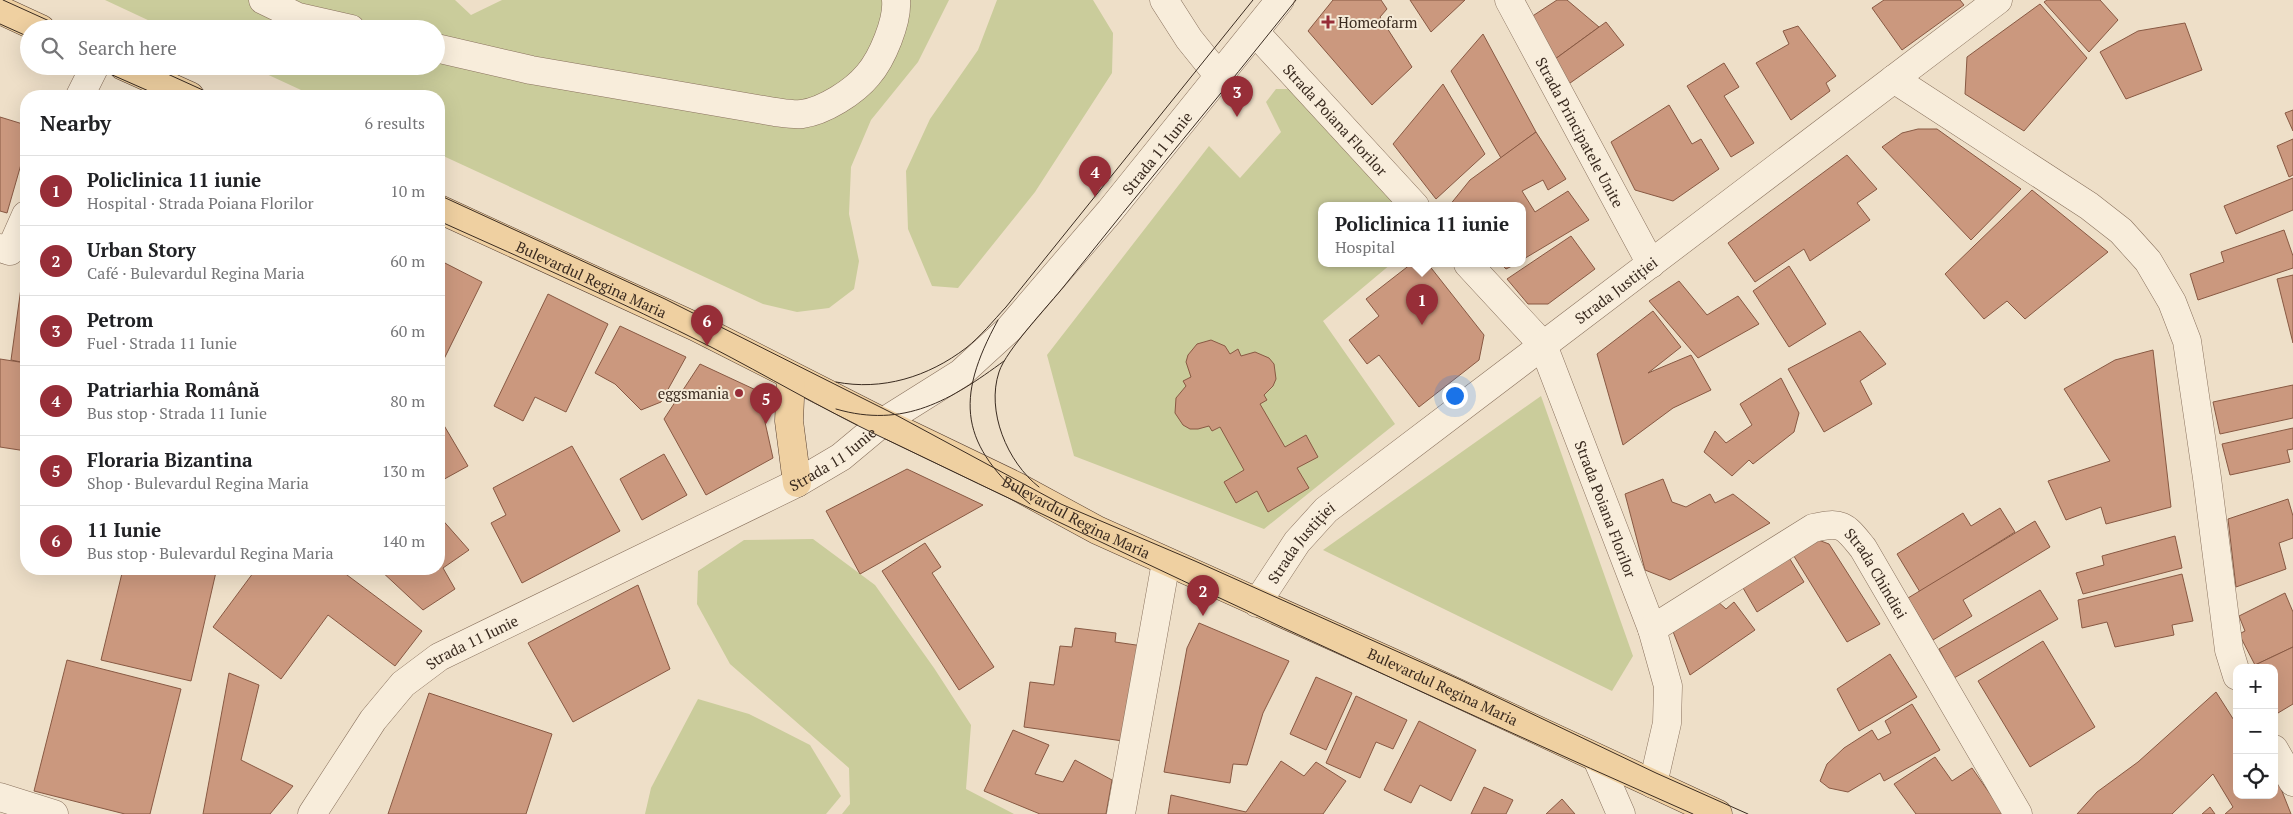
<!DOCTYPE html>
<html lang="en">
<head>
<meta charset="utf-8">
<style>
	body { margin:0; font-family:"PT Serif",serif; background:#f2f2f2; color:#202124 }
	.controls { position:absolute; right:15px; bottom:15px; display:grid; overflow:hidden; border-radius:10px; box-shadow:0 5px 20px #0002 }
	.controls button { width:45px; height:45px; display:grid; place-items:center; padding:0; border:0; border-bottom:1px solid #e0e0e0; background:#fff; color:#202124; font:25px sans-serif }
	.you { position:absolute; left:1454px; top:395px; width:18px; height:18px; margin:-12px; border:4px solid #fff; border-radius:50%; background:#1a73e8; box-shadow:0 0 0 8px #1a73e833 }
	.badge { display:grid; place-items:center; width:32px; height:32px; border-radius:50%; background:#972e38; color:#fff; font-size:16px; font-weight:700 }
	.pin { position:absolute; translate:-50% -41px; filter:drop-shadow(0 1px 2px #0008) }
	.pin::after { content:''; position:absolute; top:26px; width:18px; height:15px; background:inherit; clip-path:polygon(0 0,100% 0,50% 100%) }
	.popup { position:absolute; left:1318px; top:202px; width:208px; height:65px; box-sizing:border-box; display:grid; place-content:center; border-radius:10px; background:#fff; filter:drop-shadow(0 1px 4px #0005); font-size:16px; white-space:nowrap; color:#757577 }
	.popup b { font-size:19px; color:#202124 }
	.popup::after { content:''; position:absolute; left:50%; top:100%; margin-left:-10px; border:10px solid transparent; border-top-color:#fff }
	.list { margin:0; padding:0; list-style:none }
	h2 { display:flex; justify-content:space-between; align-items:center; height:65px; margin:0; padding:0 20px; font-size:21px }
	h2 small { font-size:16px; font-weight:400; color:#757577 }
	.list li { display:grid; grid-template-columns:32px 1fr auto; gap:15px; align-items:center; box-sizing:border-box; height:70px; padding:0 20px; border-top:1px solid #e0e0e0 }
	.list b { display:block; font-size:19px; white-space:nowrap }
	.list p { margin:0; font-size:16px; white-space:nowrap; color:#757577 }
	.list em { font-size:16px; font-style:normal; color:#757577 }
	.icon { flex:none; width:28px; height:28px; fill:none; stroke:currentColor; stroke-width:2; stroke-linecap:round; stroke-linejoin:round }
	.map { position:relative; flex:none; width:2293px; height:814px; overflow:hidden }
	.search { position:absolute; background:#fff; box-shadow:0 5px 20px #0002; left:20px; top:20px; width:425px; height:55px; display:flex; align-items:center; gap:12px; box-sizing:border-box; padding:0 18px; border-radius:28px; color:#757577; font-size:19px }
	.panel { position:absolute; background:#fff; box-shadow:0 5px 20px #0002; left:20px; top:90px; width:425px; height:485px; border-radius:20px }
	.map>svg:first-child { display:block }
	.green { fill:#cacc9b }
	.building { fill:#cb987e; stroke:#885943 }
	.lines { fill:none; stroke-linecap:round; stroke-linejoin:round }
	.minor-casing { stroke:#89715d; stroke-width:29 }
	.major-casing { stroke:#584031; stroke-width:29 }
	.minor { stroke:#f8eddb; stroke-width:28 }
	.major { stroke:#efd0a1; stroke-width:28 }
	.tram { stroke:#3a2b20; stroke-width:1 }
	.poi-dot { fill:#972e38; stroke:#f5ead7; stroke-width:2 }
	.labels { text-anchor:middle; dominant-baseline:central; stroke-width:4; stroke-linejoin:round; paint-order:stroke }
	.poi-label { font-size:15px; fill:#3a2b20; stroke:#f5ead7; text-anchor:start }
	.street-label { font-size:15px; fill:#3a2b20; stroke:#f5ead7 }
</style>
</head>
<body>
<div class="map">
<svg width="2293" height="814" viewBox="0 0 2293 814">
	<rect width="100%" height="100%" fill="#eedfc8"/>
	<g class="green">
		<polygon points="105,0 455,0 471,15 502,0 949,0 918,62 871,120 851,167 849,214 859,261 854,289 829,308 797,312 763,304 439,154 439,96 314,96 249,66 436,66 436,29 167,29"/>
		<polygon points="997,0 1093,0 1113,33 1112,73 1035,192 958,288 932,286 908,229 906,171 930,119 978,50"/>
		<polygon points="1276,89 1293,89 1396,206 1322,206 1322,264 1391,264 1323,321 1395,424 1264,529 1074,456 1047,355 1209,146 1240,178 1281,132 1266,102"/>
		<polygon points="1541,396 1633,656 1612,691 1323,550"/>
		<polygon points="813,539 875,585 934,668 971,725 966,789 1014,814 842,814 850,804 849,768 730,664 697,604 698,571 744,540"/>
		<polygon points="698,699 749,714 810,745 841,796 826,814 645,814 651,788"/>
	</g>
	<g class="building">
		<polygon points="1333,0 1381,0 1387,9 1380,17 1412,67 1372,105 1308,31"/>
		<polygon points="1410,0 1465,0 1431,32"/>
		<polygon points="1557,0 1567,0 1599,27 1551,62 1528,19"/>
		<polygon points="1884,0 1960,0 1964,5 1902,50 1872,8"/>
		<polygon points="2047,0 2100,0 2118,20 2089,52 2044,2"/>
		<polygon points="2040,4 2087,58 2024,131 1965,94 1967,57"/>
		<polygon points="1606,22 1624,45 1563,88 1551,62"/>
		<polygon points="2185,23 2202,70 2126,99 2100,52 2138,31"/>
		<polygon points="1798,26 1836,76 1826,83 1830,91 1791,120 1756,63 1789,44 1783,31"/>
		<polygon points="1483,34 1536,132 1501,158 1451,71"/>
		<polygon points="1724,63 1739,87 1724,96 1754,143 1731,157 1687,86"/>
		<polygon points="1443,84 1485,154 1436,199 1393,144"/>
		<polygon points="1669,105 1692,144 1701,139 1719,169 1673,201 1635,190 1611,142"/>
		<polygon points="2293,110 2293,131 2285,113"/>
		<polygon points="0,117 26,125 26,147 7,213 0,211"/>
		<polygon points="1918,129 1937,129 2021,189 1971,240 1882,147 1902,133"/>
		<polygon points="1536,132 1566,179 1548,190 1543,180 1522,191 1535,212 1568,191 1589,220 1522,260 1522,206 1449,206 1470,180"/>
		<polygon points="2293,139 2293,175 2289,177 2277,146"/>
		<polygon points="1847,155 1877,189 1857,203 1870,220 1810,261 1804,249 1755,282 1728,243"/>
		<polygon points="2293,178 2293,210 2236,234 2224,206"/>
		<polygon points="2032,190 2108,252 2025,319 2007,301 1984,319 1945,274"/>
		<polygon points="2284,230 2293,256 2293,268 2198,300 2190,274 2224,262 2221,252"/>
		<polygon points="1571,236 1595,269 1548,304 1528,304 1507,279"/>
		<polygon points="26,252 26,363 11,360"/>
		<polygon points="439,260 482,282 444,359 439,356"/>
		<polygon points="1411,264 1428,264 1484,335 1479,360 1419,407 1379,355 1367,364 1349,340 1379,316 1366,299"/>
		<polygon points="1501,264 1516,264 1506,269"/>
		<polygon points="1789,266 1826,324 1789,347 1753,291"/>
		<polygon points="2293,275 2293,343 2277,279"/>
		<polygon points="1679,281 1707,315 1738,296 1759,324 1698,358 1649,301"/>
		<polygon points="548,294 608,324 566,412 535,397 523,421 494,406"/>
		<polygon points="1653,311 1681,347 1648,373 1691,355 1711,390 1673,408 1623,445 1597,354"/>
		<polygon points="620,326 686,357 661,402 641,410 615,384 595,373"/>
		<polygon points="1860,331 1886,364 1860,381 1872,404 1824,432 1788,369"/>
		<polygon points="1211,340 1225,346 1230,354 1238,349 1241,356 1255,352 1269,358 1274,364 1276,379 1273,386 1264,395 1267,400 1260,404 1285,447 1306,435 1318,457 1297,468 1309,488 1268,512 1257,491 1236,503 1224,482 1244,470 1220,427 1212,431 1209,426 1198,429 1190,429 1183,425 1175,413 1176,398 1186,386 1183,381 1191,377 1186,362 1188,355 1197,344"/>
		<polygon points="2153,350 2171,507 2106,524 2101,507 2066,520 2048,481 2110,461 2064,389 2115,360"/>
		<polygon points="0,359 26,363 26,451 0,447"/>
		<polygon points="700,364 758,391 773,458 706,495 664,419"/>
		<polygon points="1781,378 1799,413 1794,432 1753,464 1749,460 1732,476 1704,452 1715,431 1726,443 1752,425 1740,404"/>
		<polygon points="2293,385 2293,418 2220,434 2213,402"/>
		<polygon points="439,417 468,466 439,482"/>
		<polygon points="2293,428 2293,449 2287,450 2290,462 2230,475 2222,444"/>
		<polygon points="572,446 620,531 522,583 491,523 506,515 493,488"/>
		<polygon points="664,454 687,495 642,520 620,479"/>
		<polygon points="907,469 983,505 860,574 826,511"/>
		<polygon points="1663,479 1672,502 1686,507 1710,494 1715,503 1733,494 1770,523 1670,580 1645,570 1625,494"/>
		<polygon points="2288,499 2293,516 2293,538 2279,543 2286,569 2236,587 2228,519"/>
		<polygon points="2000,508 2015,532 1920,592 1897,554 1963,513 1971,526"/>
		<polygon points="439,516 469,550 443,568 455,589 423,610 379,569 439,569"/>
		<polygon points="2035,521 2050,547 1963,600 1972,616 1933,640 1908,598"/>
		<polygon points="2175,536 2182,568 2083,594 2076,573 2104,565 2102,556"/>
		<polygon points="1813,538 1829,544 1880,624 1847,642 1792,553"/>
		<polygon points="925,543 941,567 932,573 994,667 959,690 882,571"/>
		<polygon points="1785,551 1804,582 1757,612 1739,581"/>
		<polygon points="123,569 202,569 216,572 191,681 101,660"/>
		<polygon points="256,569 339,569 422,631 395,666 328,615 281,679 213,627"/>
		<polygon points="2182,574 2193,621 2172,625 2174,635 2115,647 2107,622 2082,628 2078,600"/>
		<polygon points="638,585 670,669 573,722 528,643"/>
		<polygon points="2040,590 2058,619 1954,678 1939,649"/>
		<polygon points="2285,593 2293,612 2293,647 2255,665 2239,634 2245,631 2239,616"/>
		<polygon points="1716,600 1726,609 1734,602 1755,630 1690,675 1672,629"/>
		<polygon points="1199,623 1289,661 1263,713 1247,765 1233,764 1230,783 1164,772 1187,648"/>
		<polygon points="1075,628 1116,633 1115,642 1143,646 1130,742 1024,727 1030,682 1054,685 1060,646 1072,647"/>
		<polygon points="2043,641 2095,727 2030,767 1978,681"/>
		<polygon points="2293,647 2293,704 2278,713 2274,705 2274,668 2256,668 2255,665"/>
		<polygon points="1890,654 1917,697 1859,731 1837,689"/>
		<polygon points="67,660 181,689 150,814 125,814 34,791"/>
		<polygon points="229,673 259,685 241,760 293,786 270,814 203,814"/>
		<polygon points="1316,677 1352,693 1326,750 1290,734"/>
		<polygon points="2216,692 2237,725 2237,795 2274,795 2274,771 2291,814 2225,814 2233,807 2213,774 2172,814 2077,814 2097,792 2138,762"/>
		<polygon points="429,693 552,734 526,814 388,814"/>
		<polygon points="1356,696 1407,720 1393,749 1376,742 1360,778 1326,763"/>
		<polygon points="1912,704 1940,750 1884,781 1880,773 1848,792 1829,788 1820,781 1827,764 1844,748 1872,730 1878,740 1891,733 1885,721"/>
		<polygon points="1419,721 1476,750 1451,801 1420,785 1411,803 1384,790"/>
		<polygon points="1013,730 1049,745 1035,774 1063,782 1075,760 1112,780 1106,814 1040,814 984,791"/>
		<polygon points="1935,757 1952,781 1972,768 2004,814 1916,814 1894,784"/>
		<polygon points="1281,761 1304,776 1316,762 1346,781 1323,814 1168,814 1171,795 1246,812"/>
		<polygon points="1484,787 1513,800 1506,814 1471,814"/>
		<polygon points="1562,799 1575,814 1546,814"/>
		<polygon points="2210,807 2215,814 2202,814"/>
	</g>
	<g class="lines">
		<defs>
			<g id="minor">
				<polyline points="263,0 298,17 351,29"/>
				<polyline points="1164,0 1189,39 1218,75"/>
				<path id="s1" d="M1509,0L1651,264"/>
				<path id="s2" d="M1255,32L1415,206"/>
				<path d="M436,48L531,70L775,112C783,113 794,115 802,114C824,111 854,92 868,75C882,59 898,21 896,0"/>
				<polyline points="1894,79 2089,206 2121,231 2148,261 2172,302 2187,341 2207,478 2229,650 2237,676"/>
				<polyline points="80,96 95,66"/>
				<polyline points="0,248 10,251 26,215"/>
				<path id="s3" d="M1468,264L1543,345L1652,629L1668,686L1667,723L1653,784"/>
				<path id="s4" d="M1257,603L1297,542L1326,510L1998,0"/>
				<path id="s5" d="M1652,629L1813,528C1843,521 1845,526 1863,548L2018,814"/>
				<polyline points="2274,749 2293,782"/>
				<polyline points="1597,759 1621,814"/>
				<polyline points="0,797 54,814"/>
				<path id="s6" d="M312,814L373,720L403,684L439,657L797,483L841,457L883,422L961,373L1009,329L1110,211L1280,0"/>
				<polyline points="1121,814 1166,562"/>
			</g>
			<g id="major">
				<polyline points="0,10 41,29"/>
				<polyline points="123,66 190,96"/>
				<path id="s7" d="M439,209L696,327L883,422L1016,486L1097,530L1393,663L1718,814"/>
				<polyline points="791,376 789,421 797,483"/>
			</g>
		</defs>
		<use href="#minor" class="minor-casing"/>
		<use href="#major" class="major-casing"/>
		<use href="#minor" class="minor"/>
		<use href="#major" class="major"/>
		<g class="tram">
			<polyline points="3,0 67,29"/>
			<polyline points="0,24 29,37"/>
			<polyline points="92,66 160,96"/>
			<polyline points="150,66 216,96"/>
			<polyline points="439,195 665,299 896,415 1061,504 1195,561 1461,680 1656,773 1748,814"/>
			<path d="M439,221C530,262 622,302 711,347C767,376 821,408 877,435C1147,565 1419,693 1693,814"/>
			<path d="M998,320C954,400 960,445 1030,504"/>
			<path d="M836,382C882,391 928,377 966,348C980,337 993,321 1006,307L1253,0"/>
			<path d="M836,409C904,429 951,400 1004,361"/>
			<path d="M1039,487C1007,462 986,411 999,372C1006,350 1049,305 1065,285C1141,189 1220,96 1296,0"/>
		</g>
	</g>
	<g class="poi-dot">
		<path d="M1325.5 14.5h5v5h5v5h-5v5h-5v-5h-5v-5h5z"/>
		<circle cx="739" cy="393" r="5"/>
	</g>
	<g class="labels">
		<g class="poi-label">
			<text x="1338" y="22">Homeofarm</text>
			<text x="729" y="393" text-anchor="end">eggsmania</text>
		</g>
		<g class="street-label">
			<text stroke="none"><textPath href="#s2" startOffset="119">Strada Poiana Florilor</textPath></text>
			<text stroke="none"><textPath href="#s1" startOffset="150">Strada Principatele Unite</textPath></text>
			<text stroke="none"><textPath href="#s6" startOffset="1095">Strada 11 Iunie</textPath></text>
			<text stroke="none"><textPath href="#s7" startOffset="168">Bulevardul Regina Maria</textPath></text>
			<text stroke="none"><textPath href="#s4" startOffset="480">Strada Justiției</textPath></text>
			<text stroke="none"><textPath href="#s6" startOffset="645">Strada 11 Iunie</textPath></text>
			<text stroke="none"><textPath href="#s3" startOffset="286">Strada Poiana Florilor</textPath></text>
			<text stroke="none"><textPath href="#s7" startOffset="708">Bulevardul Regina Maria</textPath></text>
			<text stroke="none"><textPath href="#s4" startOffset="75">Strada Justiției</textPath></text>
			<text stroke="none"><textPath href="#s5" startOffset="278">Strada Chindiei</textPath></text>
			<text stroke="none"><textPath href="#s6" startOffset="240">Strada 11 Iunie</textPath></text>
			<text stroke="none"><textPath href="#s7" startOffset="1112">Bulevardul Regina Maria</textPath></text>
		</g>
	</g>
</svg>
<div class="controls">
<button>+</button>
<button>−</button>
<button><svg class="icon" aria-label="locate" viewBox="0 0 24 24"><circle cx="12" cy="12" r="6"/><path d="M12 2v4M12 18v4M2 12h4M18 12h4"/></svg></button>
</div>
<div class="you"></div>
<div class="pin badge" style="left:1422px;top:325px">1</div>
<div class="popup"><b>Policlinica 11 iunie</b>Hospital</div>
<div class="pin badge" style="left:1203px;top:616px">2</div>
<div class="pin badge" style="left:1237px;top:117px">3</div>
<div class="pin badge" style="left:1095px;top:197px">4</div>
<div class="pin badge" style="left:766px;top:424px">5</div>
<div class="pin badge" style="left:707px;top:346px">6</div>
<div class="search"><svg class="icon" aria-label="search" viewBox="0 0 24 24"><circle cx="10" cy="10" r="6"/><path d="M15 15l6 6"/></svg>Search here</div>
<section class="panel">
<h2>Nearby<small>6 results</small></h2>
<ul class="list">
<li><span class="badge">1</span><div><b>Policlinica 11 iunie</b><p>Hospital · Strada Poiana Florilor</p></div><em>10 m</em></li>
<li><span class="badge">2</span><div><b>Urban Story</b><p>Café · Bulevardul Regina Maria</p></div><em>60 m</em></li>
<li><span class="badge">3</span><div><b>Petrom</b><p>Fuel · Strada 11 Iunie</p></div><em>60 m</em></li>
<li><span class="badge">4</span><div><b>Patriarhia Română</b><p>Bus stop · Strada 11 Iunie</p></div><em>80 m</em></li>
<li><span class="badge">5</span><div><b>Floraria Bizantina</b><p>Shop · Bulevardul Regina Maria</p></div><em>130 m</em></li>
<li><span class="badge">6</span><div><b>11 Iunie</b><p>Bus stop · Bulevardul Regina Maria</p></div><em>140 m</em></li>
</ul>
</section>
</div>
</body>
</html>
